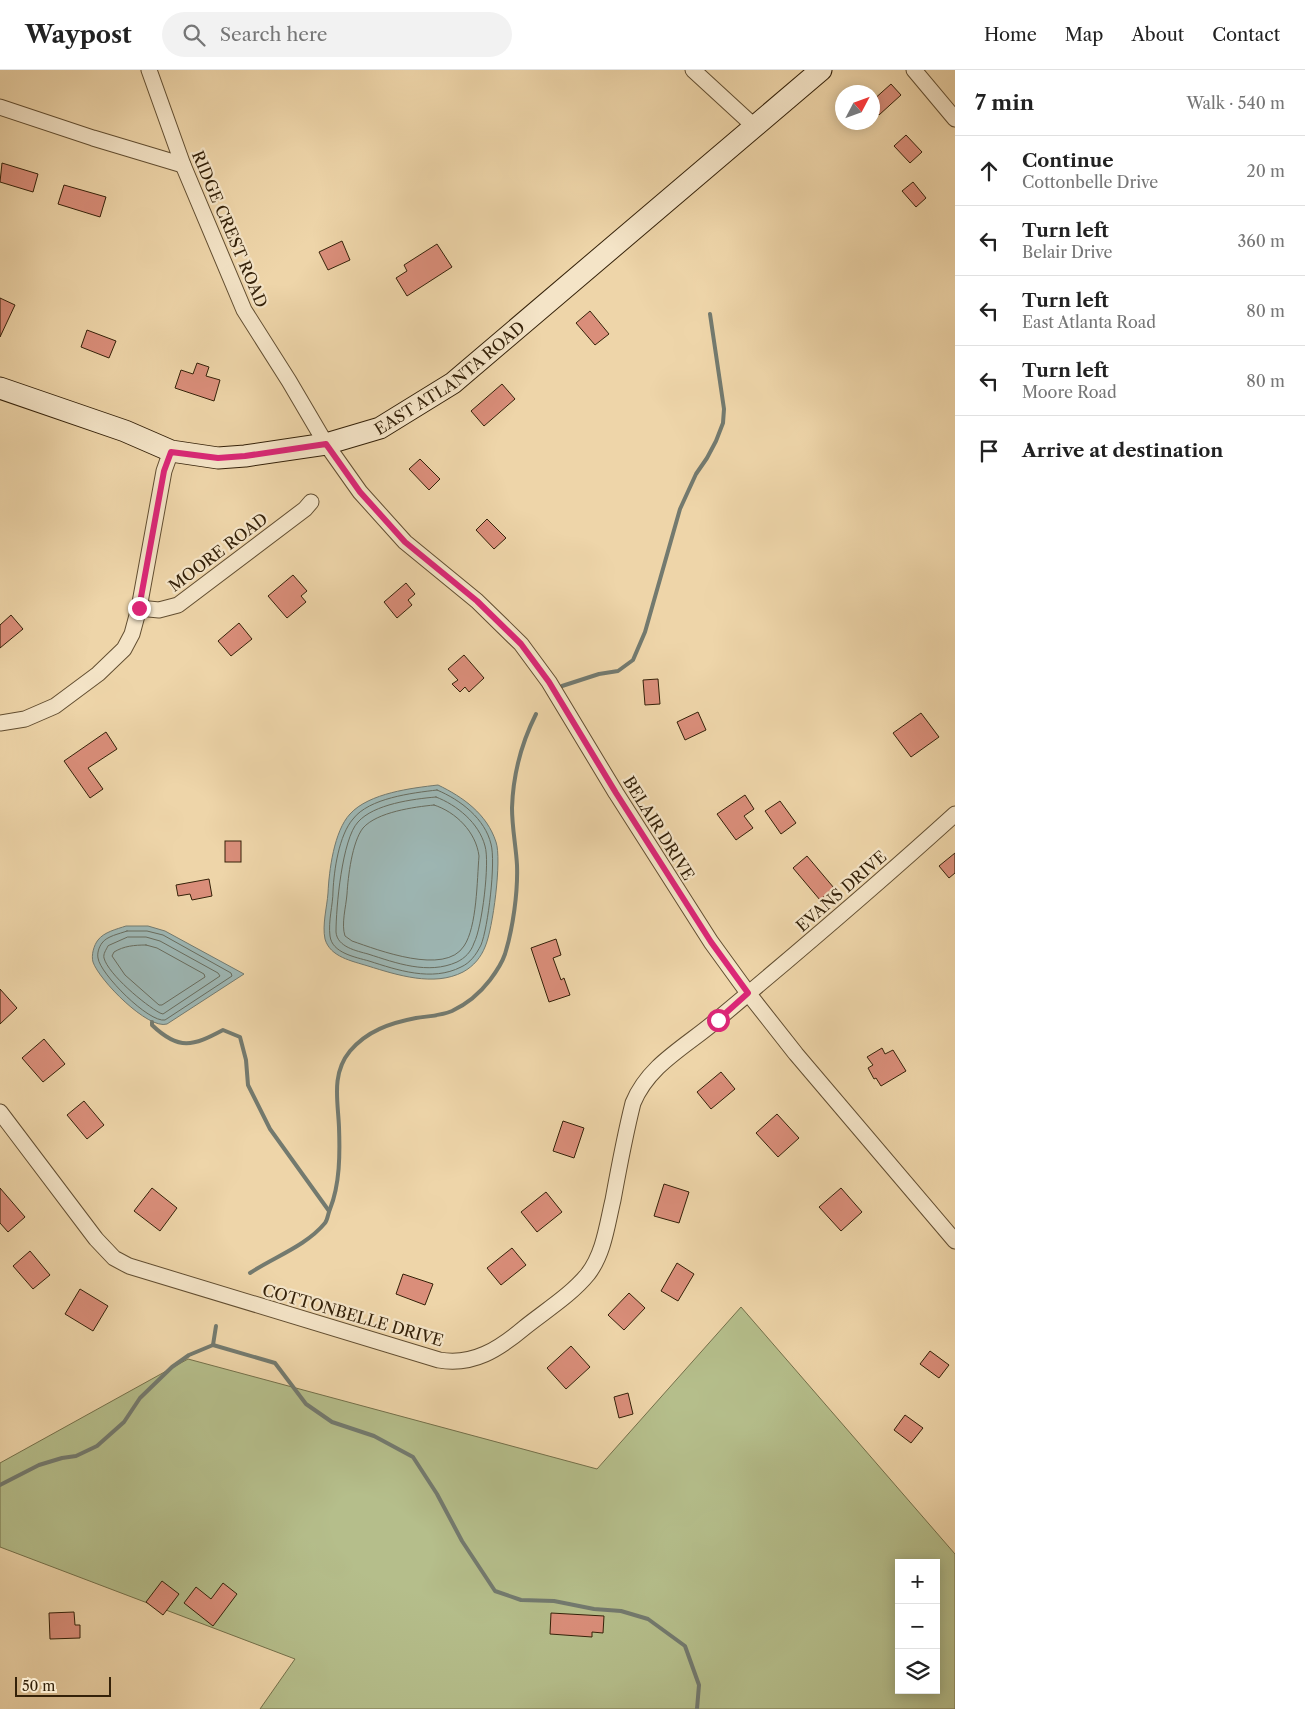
<!DOCTYPE html>
<html lang="en">
<head>
<meta charset="utf-8">
<style>
	body { margin:0; font-family:"Libre Caslon Text",serif; background:#f2f2f2; color:#222 }
	.controls { position:absolute; right:15px; bottom:15px; display:grid; overflow:hidden; border-radius:0px; box-shadow:0 2px 12px #0003 }
	.controls button { width:45px; height:45px; display:grid; place-items:center; padding:0; border:0; border-bottom:1px solid #e0e0e0; background:#fff; color:#222; font:25px sans-serif }
	.compass { position:absolute; left:835px; top:15px; width:45px; height:45px; border-radius:50%; background:#fff; box-shadow:0 2px 12px #0003; rotate:49deg }
	.scale { position:absolute; left:15px; bottom:12px; width:96px; box-sizing:border-box; padding-left:5px; border:2px solid #342109; border-top:0; font-size:14px; line-height:18px; white-space:nowrap; color:#342109; -webkit-text-stroke:4px #f4e4c7; paint-order:stroke }
	.stop { position:absolute; width:15px; height:15px; margin:-11px; border:4px solid #db2777; border-radius:50%; background:#fff }
	.stop.end { background:#db2777; border-color:#fff; box-shadow:0 1px 5px #0008 }
	.list { margin:0; padding:0; list-style:none }
	h2 { display:flex; justify-content:space-between; align-items:center; height:65px; margin:0; padding:0 20px; font-size:21px }
	h2 small { font-size:16px; font-weight:400; color:#767676 }
	.list li { display:grid; grid-template-columns:32px 1fr auto; gap:15px; align-items:center; box-sizing:border-box; height:70px; padding:0 20px; border-top:1px solid #e0e0e0 }
	.list b { display:block; font-size:19px; white-space:nowrap }
	.list p { margin:0; font-size:16px; white-space:nowrap; color:#767676 }
	.list em { font-size:16px; font-style:normal; color:#767676 }
	.icon { flex:none; width:28px; height:28px; fill:none; stroke:currentColor; stroke-width:2; stroke-linecap:round; stroke-linejoin:round }
	.map { position:relative; flex:none; width:955px; height:1639px; overflow:hidden }
	header { display:flex; align-items:center; gap:30px; box-sizing:border-box; height:70px; padding:0 25px; background:#fff; border-bottom:1px solid #e0e0e0 }
	header strong { font-size:24px }
	nav { display:flex; gap:28px; margin-inline-start:auto; font-size:18px }
	.search { width:350px; height:45px; background:#f2f2f2; display:flex; align-items:center; gap:12px; box-sizing:border-box; padding:0 18px; border-radius:28px; color:#767676; font-size:19px }
	main { display:flex }
	aside { flex:1; background:#fff }
	.map>svg:first-child { display:block }
	.green { fill:#b5be8b; stroke:#74704a; fill-rule:evenodd }
	.water { fill:#9db6b3; stroke:#737a6f }
	.lines { fill:none; stroke-linecap:round; stroke-linejoin:round }
	.shore { stroke:#686c5e; stroke-width:1 }
	.stream { stroke:#737a6f; stroke-width:4 }
	.building { fill:#da8e7a; stroke:#342109 }
	.street-casing { stroke:#624e31; stroke-width:17 }
	.secondary-casing { stroke:#342109; stroke-width:23 }
	.street { stroke:#f4e4c7; stroke-width:15 }
	.secondary { stroke:#f4e4c7; stroke-width:21 }
	.route { stroke:#db2777; stroke-width:6 }
	.labels { text-anchor:middle; dominant-baseline:central; stroke-width:4.5; stroke-linejoin:round; paint-order:stroke }
	.street-label { font-size:16px; fill:#342109; stroke:#f4e4c7 }
</style>
</head>
<body>
<header>
<strong>Waypost</strong>
<div class="search"><svg class="icon" aria-label="search" viewBox="0 0 24 24"><circle cx="10" cy="10" r="6"/><path d="M15 15l6 6"/></svg>Search here</div>
<nav><a>Home</a><a>Map</a><a>About</a><a>Contact</a></nav>
</header>
<main>
<div class="map">
<svg width="955" height="1639" viewBox="0 0 955 1639">
	<rect width="100%" height="100%" fill="#eed5a9"/>
	<filter id="stains"><feTurbulence type="fractalNoise" baseFrequency=".004" numOctaves="4"/><feColorMatrix values="0 0 0 0 .2 0 0 0 0 .09 0 0 0 0 .02 0 0 0 .5 -.17"/></filter>
	<radialGradient id="worn" r=".72"><stop offset=".6" stop-color="#630" stop-opacity="0"/><stop offset="1" stop-color="#630" stop-opacity=".3"/></radialGradient>
	<path class="green" d="M741,1237L955,1484V1639H260L295,1589L0,1477V1393L188,1289L597,1399ZM899,1493H936V1620H899Z"/>
	<g class="water">
		<path d="M438,715C463,727 487,744 496,772C502,789 493,859 485,877C481,887 474,896 463,902C434,917 397,905 368,896C352,891 330,887 325,869C322,855 327,837 328,823C329,801 334,761 350,744C369,723 412,718 438,715Z"/>
		<path d="M126,856H148L165,861L244,904L167,954C148,960 99,910 93,892C91,885 94,875 98,870C104,862 117,859 126,856Z"/>
	</g>
	<g class="lines">
		<g class="shore">
			<path d="M437,720C461,730 485,749 491,774C496,792 488,858 481,875C476,885 470,893 461,897C432,912 397,900 369,891C355,887 332,883 330,866C328,851 333,835 333,821C334,800 339,765 353,749C369,728 412,723 437,720Z"/>
			<path d="M436,727C457,735 479,753 485,776C490,792 482,858 474,873C471,882 465,888 457,892C428,905 396,893 368,884C357,881 337,877 336,862C336,838 342,769 358,752C374,734 413,729 436,727Z"/>
			<path d="M434,735C456,742 476,762 479,786C477,810 477,857 464,876C445,906 378,880 352,871L345,866C341,854 346,837 347,824C348,807 352,772 363,758C377,742 414,737 434,735Z"/>
			<path d="M127,861H147L163,865L231,903L232,906L165,950C149,953 100,904 98,888C97,883 99,877 102,873C107,866 119,864 127,861Z"/>
			<path d="M128,867H146L160,871L218,903L220,906L163,944L160,943C145,935 108,904 104,888C103,884 106,880 108,876Z"/>
			<path d="M146,875L157,878L204,904L205,907L162,935H159L125,905L112,886L114,882C124,876 134,875 146,875Z"/>
		</g>
		<g class="stream">
			<polyline points="562,616 599,604 618,601 633,590 645,562 680,439 696,404 707,388 716,371 723,353 724,339 710,244"/>
			<path d="M152,952V955C179,981 193,976 223,960L240,967L246,990L248,1015L270,1059L329,1141"/>
			<path d="M250,1203C274,1187 306,1176 325,1153C328,1149 328,1143 330,1139C340,1114 340,1084 339,1057C338,1031 331,1004 350,981C367,961 390,953 416,948C428,946 440,946 452,941C467,934 480,923 490,910C496,902 502,893 505,884C513,858 518,822 517,795C516,776 512,758 512,738C513,705 521,674 536,644"/>
			<polyline points="213,1275 216,1256"/>
			<polyline points="0,1415 39,1395 62,1388 76,1386 97,1376 124,1352 140,1328 172,1297 189,1285 213,1275 275,1293 306,1334 332,1352 374,1366 413,1387 437,1424 462,1471 495,1521 521,1530 554,1531 594,1539 621,1541 648,1549 685,1576 699,1615 697,1639"/>
		</g>
	</g>
	<g class="building">
		<polygon points="891,14 901,25 879,45 872,38 872,31"/>
		<polygon points="906,65 922,82 910,93 894,76"/>
		<polygon points="2,93 38,104 33,122 0,112"/>
		<polygon points="913,112 926,128 916,137 902,121"/>
		<polygon points="64,115 106,127 100,147 58,134"/>
		<polygon points="342,171 350,190 328,200 319,182"/>
		<polygon points="437,174 452,197 407,226 396,208 407,201 404,195"/>
		<polygon points="0,228 15,235 0,267"/>
		<polygon points="590,241 609,264 595,275 576,253"/>
		<polygon points="87,260 116,271 109,288 81,277"/>
		<polygon points="197,293 209,297 206,306 220,310 214,331 175,318 181,300 193,304"/>
		<polygon points="502,314 515,329 484,356 471,341"/>
		<polygon points="420,389 440,409 429,420 409,399"/>
		<polygon points="487,449 506,468 494,479 476,460"/>
		<polygon points="293,505 307,521 301,526 306,532 287,548 268,526"/>
		<polygon points="406,513 415,524 408,530 412,535 397,548 384,532"/>
		<polygon points="11,545 23,559 0,578 0,555"/>
		<polygon points="239,553 252,569 231,586 218,571"/>
		<polygon points="464,585 484,608 469,622 465,617 460,622 452,614 458,610 448,599"/>
		<polygon points="658,609 660,634 645,635 643,610"/>
		<polygon points="698,642 706,660 685,670 677,652"/>
		<polygon points="921,643 939,667 911,687 893,663"/>
		<polygon points="106,662 117,679 88,698 103,719 90,728 64,691"/>
		<polygon points="745,725 754,739 744,746 753,758 736,770 717,744"/>
		<polygon points="780,731 796,753 781,764 765,741"/>
		<rect x="225" y="771" width="16" height="21"/>
		<polygon points="955,783 955,803 949,808 939,796"/>
		<polygon points="807,786 834,818 820,830 793,798"/>
		<polygon points="209,809 212,826 192,830 190,824 178,826 176,815"/>
		<polygon points="556,869 561,885 553,888 561,910 564,908 570,925 549,932 531,878"/>
		<polygon points="0,919 17,938 0,954"/>
		<polygon points="44,969 65,994 43,1012 22,988"/>
		<polygon points="882,978 885,984 893,980 906,1001 881,1016 876,1008 874,1009 868,998 873,995 867,987"/>
		<polygon points="721,1002 735,1019 711,1039 697,1022"/>
		<polygon points="84,1031 104,1055 87,1069 67,1045"/>
		<polygon points="777,1044 799,1068 778,1087 756,1063"/>
		<polygon points="563,1051 584,1058 574,1088 553,1081"/>
		<polygon points="664,1114 689,1122 679,1153 654,1146"/>
		<polygon points="0,1118 25,1147 8,1162 0,1153"/>
		<polygon points="152,1118 177,1138 160,1161 134,1141"/>
		<polygon points="841,1118 862,1142 841,1161 819,1137"/>
		<polygon points="546,1122 562,1142 537,1162 521,1142"/>
		<polygon points="512,1178 526,1195 501,1215 487,1198"/>
		<polygon points="30,1181 50,1205 33,1219 13,1196"/>
		<polygon points="677,1193 694,1204 678,1231 661,1221"/>
		<polygon points="403,1204 433,1214 425,1235 396,1224"/>
		<polygon points="80,1219 108,1236 93,1261 65,1244"/>
		<polygon points="629,1223 645,1238 624,1260 608,1245"/>
		<polygon points="571,1276 590,1297 566,1319 547,1298"/>
		<polygon points="930,1281 949,1295 939,1308 920,1294"/>
		<polygon points="628,1323 633,1344 619,1348 614,1327"/>
		<polygon points="905,1345 923,1358 911,1373 894,1360"/>
		<polygon points="162,1511 179,1524 163,1545 146,1532"/>
		<polygon points="223,1513 237,1524 213,1556 184,1533 196,1517 211,1529"/>
		<polygon points="74,1542 75,1555 80,1555 80,1568 50,1569 49,1543"/>
		<polygon points="551,1543 604,1546 603,1563 592,1562 592,1567 550,1564"/>
	</g>
	<g class="lines">
		<defs>
			<g id="street">
				<polyline points="149,0 183,95 244,240 289,311 326,374 360,422 405,472 477,531 521,574 549,612 616,723 711,872 748,923 796,984 955,1171"/>
				<polyline points="693,0 755,57"/>
				<polyline points="914,0 955,49"/>
				<polyline points="0,37 93,68 183,95"/>
				<polyline points="139,538 159,540 178,535 305,439 311,432"/>
				<polyline points="0,653 25,649 55,636 98,604 124,579 132,564 139,538 164,401 171,381"/>
				<path d="M0,1042L96,1169L114,1188L129,1196L439,1290C473,1296 499,1279 524,1258C545,1241 571,1225 588,1204C604,1183 607,1155 613,1130C619,1097 625,1065 633,1033C649,994 687,976 718,949C798,882 878,814 955,744"/>
			</g>
			<g id="secondary">
				<path id="s1" d="M0,318L125,361L171,381L218,388L245,386L326,374L380,358L453,313L821,0"/>
			</g>
		</defs>
		<use href="#street" class="street-casing"/>
		<use href="#secondary" class="secondary-casing"/>
		<use href="#street" class="street"/>
		<use href="#secondary" class="secondary"/>
	</g>
	<g class="lines">
		<polyline class="route" points="139,538 164,401 171,382 218,388 245,386 326,374 360,422 405,472 477,531 521,574 549,612 616,723 711,872 748,923 718,950"/>
	</g>
	<g class="labels">
		<g class="street-label">
			<text transform="translate(230 159) rotate(67)">RIDGE CREST ROAD</text>
			<text stroke="none"><textPath href="#s1" startOffset="481">EAST ATLANTA ROAD</textPath></text>
			<text transform="translate(218 482) rotate(-37)">MOORE ROAD</text>
			<text transform="translate(659 758) rotate(58)">BELAIR DRIVE</text>
			<text transform="translate(841 821) rotate(-41)">EVANS DRIVE</text>
			<text transform="translate(353 1245) rotate(16)">COTTONBELLE DRIVE</text>
		</g>
	</g>
	<rect width="100%" height="100%" filter="url(#stains)"/>
	<rect width="100%" height="100%" fill="url(#worn)"/>
</svg>
<div class="controls">
<button>+</button>
<button>−</button>
<button><svg class="icon" aria-label="layers" viewBox="0 0 24 24"><path d="M12 4l9 5-9 5-9-5zM3 14l9 5 9-5"/></svg></button>
</div>
<svg class="compass" viewBox="-18 -18 36 36"><path d="M0-13l5 13h-10z" fill="#e53935"/><path d="M0 13l5-13h-10z" fill="#767676"/></svg>
<div class="scale">50 m</div>
<div class="stop" style="left:718px;top:950px"></div>
<div class="stop end" style="left:139px;top:538px"></div>
</div>
<aside>
<h2>7 min<small>Walk · 540 m</small></h2>
<ul class="list">
<li><svg class="icon" aria-label="ahead" viewBox="0 0 24 24"><path d="M12 20V5M6 11l6-6 6 6"/></svg><div><b>Continue</b><p>Cottonbelle Drive</p></div><em>20 m</em></li>
<li><svg class="icon" aria-label="left" viewBox="0 0 24 24"><path d="M17 20v-9H6M10 6l-5 5 5 5"/></svg><div><b>Turn left</b><p>Belair Drive</p></div><em>360 m</em></li>
<li><svg class="icon" aria-label="left" viewBox="0 0 24 24"><path d="M17 20v-9H6M10 6l-5 5 5 5"/></svg><div><b>Turn left</b><p>East Atlanta Road</p></div><em>80 m</em></li>
<li><svg class="icon" aria-label="left" viewBox="0 0 24 24"><path d="M17 20v-9H6M10 6l-5 5 5 5"/></svg><div><b>Turn left</b><p>Moore Road</p></div><em>80 m</em></li>
<li><svg class="icon" aria-label="arrive" viewBox="0 0 24 24"><path d="M6 21V4h12l-3 4 3 4H6"/></svg><div><b>Arrive at destination</b></div></li>
</ul>
</aside>
</main>
</body>
</html>
